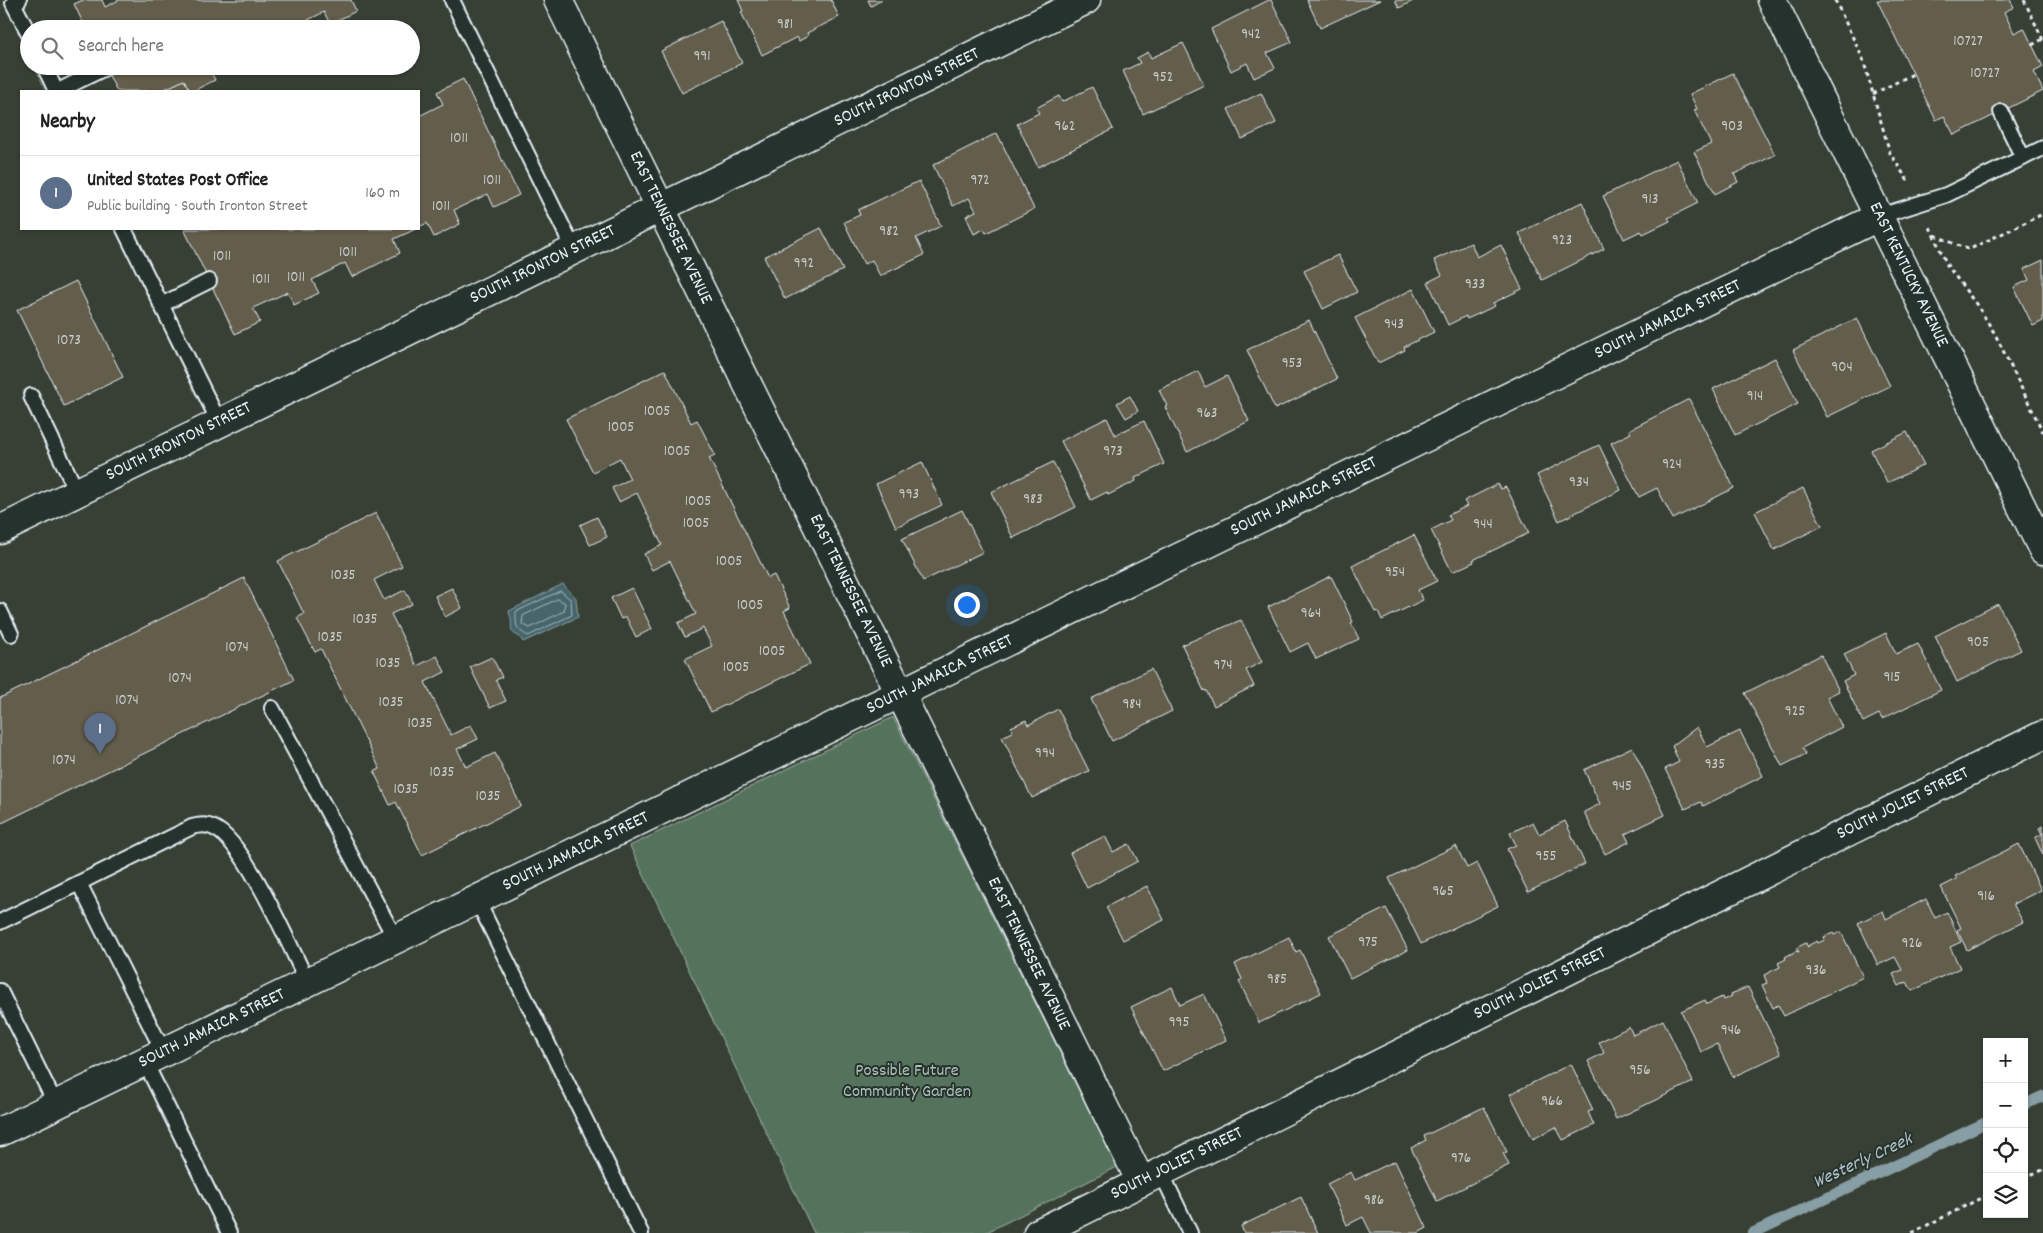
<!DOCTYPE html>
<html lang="en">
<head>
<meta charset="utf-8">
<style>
	body { margin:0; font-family:Dekko,sans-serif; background:#f2f2f2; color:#222 }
	.controls { position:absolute; right:15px; bottom:15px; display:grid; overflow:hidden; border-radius:0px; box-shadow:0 1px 4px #0004 }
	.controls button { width:45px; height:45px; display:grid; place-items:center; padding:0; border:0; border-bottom:1px solid #e0e0e0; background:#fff; color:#222; font:25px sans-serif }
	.you { position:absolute; left:966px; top:604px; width:18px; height:18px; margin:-12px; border:4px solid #fff; border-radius:50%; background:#1a73e8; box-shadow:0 0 0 8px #1a73e833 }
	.badge { display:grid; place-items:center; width:32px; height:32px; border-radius:50%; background:#b45309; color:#fff; font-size:16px; font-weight:700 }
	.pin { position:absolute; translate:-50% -41px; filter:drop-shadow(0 1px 2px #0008) }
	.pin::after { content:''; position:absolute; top:26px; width:18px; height:15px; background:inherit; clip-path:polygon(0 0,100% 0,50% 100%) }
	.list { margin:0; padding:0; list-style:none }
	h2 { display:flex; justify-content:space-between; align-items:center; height:65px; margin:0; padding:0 20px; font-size:21px }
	h2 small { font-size:16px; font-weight:400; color:#767676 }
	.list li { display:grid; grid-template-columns:32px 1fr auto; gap:15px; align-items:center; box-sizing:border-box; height:75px; padding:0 20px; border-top:1px solid #e0e0e0 }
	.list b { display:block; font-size:19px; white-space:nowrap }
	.list p { margin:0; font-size:16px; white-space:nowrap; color:#767676 }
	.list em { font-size:16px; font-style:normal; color:#767676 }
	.icon { flex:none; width:28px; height:28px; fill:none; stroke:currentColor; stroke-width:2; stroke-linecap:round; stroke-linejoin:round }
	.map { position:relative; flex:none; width:2043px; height:1233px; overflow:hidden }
	.search { position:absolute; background:#fff; box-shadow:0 1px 4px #0004; left:20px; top:20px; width:400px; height:55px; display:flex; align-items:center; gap:12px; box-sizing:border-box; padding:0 18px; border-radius:28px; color:#767676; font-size:19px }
	.panel { position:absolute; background:#fff; box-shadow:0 1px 4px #0004; left:20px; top:90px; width:400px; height:140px; border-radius:0px }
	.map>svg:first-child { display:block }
	.green { fill:#55735b; stroke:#9eb2aa }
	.water { fill:#46666c; stroke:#879ea4 }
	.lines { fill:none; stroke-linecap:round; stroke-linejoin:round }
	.shore { stroke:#a7b9c0; stroke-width:1 }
	.stream { stroke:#879ea4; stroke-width:11 }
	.building { fill:#635d4c; stroke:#e8f1f8 }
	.service-casing { stroke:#e8f1f8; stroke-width:18 }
	.minor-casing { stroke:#e8f1f8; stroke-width:31 }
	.path { stroke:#e8f1f8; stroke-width:3; stroke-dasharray:4 4; stroke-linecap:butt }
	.service { stroke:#26332d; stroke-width:14 }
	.minor { stroke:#26332d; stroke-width:28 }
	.labels { text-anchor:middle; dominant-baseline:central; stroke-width:4; stroke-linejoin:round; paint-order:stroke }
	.number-label { font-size:15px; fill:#c7cccd }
	.street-label { font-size:18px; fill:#e8f1f8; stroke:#26332d }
	.park-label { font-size:18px; fill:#adbfb9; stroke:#26332d }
	.water-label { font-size:19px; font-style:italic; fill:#afc0c7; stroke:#26332d }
</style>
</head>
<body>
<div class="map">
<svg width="2043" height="1233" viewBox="0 0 2043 1233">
	<rect width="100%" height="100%" fill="#384036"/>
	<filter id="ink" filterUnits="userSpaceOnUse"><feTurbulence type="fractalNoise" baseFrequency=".02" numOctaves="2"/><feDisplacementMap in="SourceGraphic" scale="10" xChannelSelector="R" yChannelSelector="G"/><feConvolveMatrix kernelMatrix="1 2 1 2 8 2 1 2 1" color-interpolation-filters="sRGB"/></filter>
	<g filter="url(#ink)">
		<polygon class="green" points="893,717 1117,1167 985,1233 814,1233 630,846"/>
		<path class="water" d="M563,584L576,598L578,617L523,642L519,636C509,633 512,627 511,619C511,616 509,614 509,611Z"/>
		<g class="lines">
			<g class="shore">
				<path d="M561,591L571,600L572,615L528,636C515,628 516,627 516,612Z"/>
				<polygon points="558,599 565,603 564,611 530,628 522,624 523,616"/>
			</g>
			<g class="stream">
				<polyline points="2024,1105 2043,1096"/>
				<polyline points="1753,1233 1987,1122"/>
			</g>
		</g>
		<g class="building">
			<polygon points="83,0 102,0 105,7 119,0 351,0 356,11 330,24 324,12 290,29 86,29 74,4"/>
			<polygon points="738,0 831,0 839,17 807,33 808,36 799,41 797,37 762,55 741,12 743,11"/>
			<polygon points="868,0 882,0 871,6"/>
			<polygon points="1269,0 1271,0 1292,42 1267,53 1275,68 1254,78 1247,63 1231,71 1211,29"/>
			<polygon points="1307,0 1380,0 1320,28"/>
			<polygon points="1395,0 1415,0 1399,8"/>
			<polygon points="1877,0 2010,0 2014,7 2004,12 2014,33 2024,28 2043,67 2034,72 2043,91 1954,135 1944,116 1936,120"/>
			<polygon points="721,21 742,63 682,93 661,51"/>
			<polygon points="1183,43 1204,85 1143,114 1123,71 1140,63 1137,58 1148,52 1151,58"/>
			<polygon points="104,66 213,66 209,68 215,80 193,91 190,91 184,80 161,91 117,91"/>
			<polygon points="1733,73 1775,155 1734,174 1738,182 1715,194 1694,152 1711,144 1694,110 1697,109 1690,94"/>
			<polygon points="463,79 519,195 494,207 488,194 454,210 460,224 434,237 427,223 419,227 419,116 443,104 437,92"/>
			<polygon points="184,80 190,91 161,91"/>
			<polygon points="1092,87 1113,129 1038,167 1017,124 1039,113 1036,108 1059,96 1062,102"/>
			<polygon points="1261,93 1276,123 1242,139 1228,109"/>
			<polygon points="997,133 1034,209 986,233 984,229 974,234 966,216 976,211 969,198 953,206 933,165"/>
			<polygon points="1677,160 1698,203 1668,218 1670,221 1643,234 1641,231 1624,239 1603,196"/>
			<polygon points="919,181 941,226 916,238 924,255 880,276 872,260 864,264 844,222 860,215 858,210"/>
			<polygon points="1582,202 1604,249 1542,280 1519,233"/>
			<polygon points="821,228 843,270 785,299 764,257"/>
			<polygon points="184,229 416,229 394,239 400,253 352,277 345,263 312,280 319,293 294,305 288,292 253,308 260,322 235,334"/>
			<polygon points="1471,243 1477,257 1501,245 1522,289 1493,303 1495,306 1467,319 1466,316 1448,325 1428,282 1442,275 1434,260"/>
			<polygon points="1338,255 1357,292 1323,309 1304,271"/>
			<polygon points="2043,260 2043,321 2033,326 2014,287 2029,280 2024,269"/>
			<polygon points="76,281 123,377 64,406 17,310"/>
			<polygon points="1413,289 1434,332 1404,347 1405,350 1378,363 1355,318"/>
			<polygon points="1857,318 1890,386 1827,417 1793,350"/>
			<polygon points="1309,320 1337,379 1275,409 1247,350"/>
			<polygon points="1775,358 1798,404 1735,435 1713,389"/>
			<polygon points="665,370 691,423 697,420 715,455 709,458 768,578 774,575 790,608 784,611 810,664 711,712 685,659 712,646 703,628 685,637 678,623 696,614 670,561 652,570 644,554 662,545 637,493 619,502 612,488 630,479 620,458 593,472 566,419"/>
			<polygon points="1198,371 1205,387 1227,376 1249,421 1187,452 1165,407 1167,406 1159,390"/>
			<polygon points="1130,396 1138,411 1126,418 1117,403"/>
			<polygon points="1689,399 1734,488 1673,519 1657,488 1639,497 1611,443 1631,433 1629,430"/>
			<polygon points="1107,418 1115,435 1144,421 1164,464 1135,478 1136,481 1108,495 1107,492 1091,500 1061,441"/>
			<polygon points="1907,432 1924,465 1887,483 1871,450"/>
			<polygon points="1599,445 1621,490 1559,521 1537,475"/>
			<polygon points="922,462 942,505 896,527 876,484"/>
			<polygon points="1053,462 1076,507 1013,538 991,492"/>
			<polygon points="1498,484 1501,489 1506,487 1529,533 1473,560 1474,562 1452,572 1431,530 1451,520 1448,515 1467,506 1464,501"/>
			<polygon points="1803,488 1822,526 1774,550 1755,512"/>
			<polygon points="962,510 983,552 923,581 902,539"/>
			<polygon points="376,513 402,566 374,580 384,600 405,590 412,604 391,614 417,666 437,656 445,672 425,682 451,735 471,725 478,739 457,749 466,767 495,753 521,806 422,855 396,802 390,805 374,772 380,769 321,649 315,652 297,618 304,614 278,561"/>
			<polygon points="597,517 607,537 590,545 580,525"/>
			<polygon points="1414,535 1437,581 1418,590 1423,600 1382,620 1378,611 1375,612 1352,566"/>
			<polygon points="1331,576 1353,622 1351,623 1359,639 1316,659 1308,643 1290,652 1268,607"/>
			<polygon points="244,578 294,680 0,824 0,698"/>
			<polygon points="452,588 462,608 445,617 435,596"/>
			<polygon points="632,588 652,629 636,637 626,617 621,619 611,598"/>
			<polygon points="1998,604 2021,650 1957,682 1935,636"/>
			<polygon points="1241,620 1262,662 1246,670 1254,686 1214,706 1206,690 1204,691 1182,645"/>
			<polygon points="1886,633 1896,654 1918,644 1941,690 1882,719 1879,714 1863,722 1843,681 1854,675 1844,654"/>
			<polygon points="1821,655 1839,691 1827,697 1842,727 1802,748 1806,754 1782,766 1745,693"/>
			<polygon points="492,657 502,677 496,680 506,701 490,708 470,667"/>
			<polygon points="1151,669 1172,711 1112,741 1091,699"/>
			<polygon points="1058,709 1089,771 1032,798 1002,737 1013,732 1011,727 1026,720 1028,725"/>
			<polygon points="1697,727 1707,747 1740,731 1763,776 1703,806 1701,802 1685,809 1665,769 1679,762 1672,746"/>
			<polygon points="1632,747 1665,815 1625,834 1629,842 1605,854 1584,812 1600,804 1584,770"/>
			<polygon points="1565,821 1585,864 1528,892 1507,849 1516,845 1510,833 1533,822 1539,834"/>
			<polygon points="2043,826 2043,855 2035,838 2042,834 2039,828"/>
			<polygon points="1105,836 1113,852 1129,844 1138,861 1087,888 1070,853"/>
			<polygon points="2019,844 2041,890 2013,904 2023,922 1967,950 1957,930 1961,928 1941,887 1957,879 1955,876"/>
			<polygon points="1456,846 1467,868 1477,863 1498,906 1421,944 1389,878"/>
			<polygon points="1147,886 1164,920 1123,940 1106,907"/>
			<polygon points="1926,899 1935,918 1947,912 1961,942 1950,947 1960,968 1912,991 1907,982 1899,986 1893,974 1902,970 1895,957 1878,965 1858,923 1883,911 1886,919"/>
			<polygon points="1386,908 1408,950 1350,978 1329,936"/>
			<polygon points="1841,932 1863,977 1784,1016 1778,1005 1773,1008 1762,985 1767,983 1764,975 1780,967 1778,963 1786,959 1785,957 1796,951 1799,952 1796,948 1806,943 1808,948 1809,945 1817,941 1818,943 1825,940 1824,937 1833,933 1834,935"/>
			<polygon points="1289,937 1296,952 1300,950 1321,993 1259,1023 1239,981 1242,979 1235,964"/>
			<polygon points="1172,987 1180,1005 1204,994 1226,1040 1163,1071 1131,1007"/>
			<polygon points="1748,987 1781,1054 1733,1077 1717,1044 1701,1052 1681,1011 1705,1000 1707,1004 1722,997 1723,1000 1732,996 1731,994"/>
			<polygon points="1663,1020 1693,1082 1616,1119 1588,1061 1604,1053 1599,1042 1629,1027 1633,1035"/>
			<polygon points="1571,1064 1593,1110 1588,1112 1594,1125 1563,1140 1556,1127 1533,1139 1510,1094"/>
			<polygon points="1484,1107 1507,1152 1503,1153 1509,1165 1437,1201 1411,1148 1426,1140 1424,1136"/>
			<polygon points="1395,1161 1427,1228 1418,1233 1371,1233 1363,1217 1347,1225 1327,1184 1351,1172 1355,1180"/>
			<polygon points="1301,1197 1318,1233 1244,1233 1241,1226"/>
		</g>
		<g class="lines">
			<defs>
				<g id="service">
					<polyline points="19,0 13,3 29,34"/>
					<polyline points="452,0 574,250"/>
					<polyline points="44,66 56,91"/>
					<polyline points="58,91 105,68"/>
					<polyline points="2001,112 2023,158"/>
					<polyline points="1880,216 1946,195 2043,148"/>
					<polyline points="124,229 219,422"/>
					<polyline points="161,305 209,281"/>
					<polyline points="31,396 77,492"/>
					<polyline points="0,611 11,634"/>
					<polyline points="272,708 396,940"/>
					<polyline points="79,883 164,1053"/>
					<polyline points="477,900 641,1233"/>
					<path d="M0,922L192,827C200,825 206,824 214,828C245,841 291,949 308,983"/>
					<polyline points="0,991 56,1105"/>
					<polyline points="145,1062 229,1233"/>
					<polyline points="1161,1172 1190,1233"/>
				</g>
				<g id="minor">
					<polyline points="558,0 1141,1182"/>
					<polyline points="1772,0 2043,550"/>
					<polyline points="0,530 1086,0"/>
					<polyline points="0,1132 1880,216"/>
					<polyline points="1038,1233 2043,735"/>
				</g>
			</defs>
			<use href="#service" class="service-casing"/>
			<use href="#minor" class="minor-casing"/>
			<g class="path">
				<polyline points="1835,0 1863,59 1890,153 1908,181"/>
				<polyline points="2024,0 2043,40"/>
				<polyline points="2032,45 2043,39"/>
				<polyline points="1873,94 1913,74"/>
				<polyline points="1930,227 1947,265 1979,308 1995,334 2043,432"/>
				<polyline points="1935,235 1964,248 1970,249 2043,214"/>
				<polyline points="2024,1177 2043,1170"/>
				<polyline points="1912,1233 1987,1195"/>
			</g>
			<use href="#service" class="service"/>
			<use href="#minor" class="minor"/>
		</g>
	</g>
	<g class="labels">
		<g class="number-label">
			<text x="785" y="25">981</text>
			<text x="1251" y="35">942</text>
			<text x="1968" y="42">10727</text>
			<text x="702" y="57">991</text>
			<text x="1985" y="74">10727</text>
			<text x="1163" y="78">952</text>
			<text x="1065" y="127">962</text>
			<text x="1732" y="127">903</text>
			<text x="459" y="139">1011</text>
			<text x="492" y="181">1011</text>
			<text x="980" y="181">972</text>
			<text x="1650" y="200">913</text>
			<text x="441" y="207">1011</text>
			<text x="889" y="232">982</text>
			<text x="1562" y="241">923</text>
			<text x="348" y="253">1011</text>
			<text x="222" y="257">1011</text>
			<text x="804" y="264">992</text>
			<text x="296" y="278">1011</text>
			<text x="261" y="280">1011</text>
			<text x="1475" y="285">933</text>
			<text x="1394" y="325">943</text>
			<text x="69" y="341">1073</text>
			<text x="1292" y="364">953</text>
			<text x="1842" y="368">904</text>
			<text x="1755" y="397">914</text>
			<text x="657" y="412">1005</text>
			<text x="1207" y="414">963</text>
			<text x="621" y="428">1005</text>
			<text x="677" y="452">1005</text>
			<text x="1113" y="452">973</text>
			<text x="1672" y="465">924</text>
			<text x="1579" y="483">934</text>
			<text x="909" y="495">993</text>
			<text x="1033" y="500">983</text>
			<text x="698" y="502">1005</text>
			<text x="696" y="524">1005</text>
			<text x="1483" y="525">944</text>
			<text x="729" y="562">1005</text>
			<text x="1395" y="573">954</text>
			<text x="343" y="576">1035</text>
			<text x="750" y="606">1005</text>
			<text x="1311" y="614">964</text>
			<text x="365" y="620">1035</text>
			<text x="330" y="638">1035</text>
			<text x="1978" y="643">905</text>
			<text x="237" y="648">1074</text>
			<text x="772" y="652">1005</text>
			<text x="388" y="664">1035</text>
			<text x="1223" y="666">974</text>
			<text x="736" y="668">1005</text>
			<text x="1892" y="678">915</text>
			<text x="180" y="679">1074</text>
			<text x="127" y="701">1074</text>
			<text x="391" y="703">1035</text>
			<text x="1132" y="705">984</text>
			<text x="1795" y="712">925</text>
			<text x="420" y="724">1035</text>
			<text x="1045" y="754">994</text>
			<text x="64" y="761">1074</text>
			<text x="1715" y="765">935</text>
			<text x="442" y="773">1035</text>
			<text x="1622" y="787">945</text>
			<text x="406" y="790">1035</text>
			<text x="488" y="797">1035</text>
			<text x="1546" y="857">955</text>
			<text x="1443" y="892">965</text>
			<text x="1986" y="897">916</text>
			<text x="1368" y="943">975</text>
			<text x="1912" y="944">926</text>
			<text x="1816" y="971">936</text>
			<text x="1277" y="980">985</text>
			<text x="1179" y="1023">995</text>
			<text x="1731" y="1031">946</text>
			<text x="1640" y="1071">956</text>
			<text x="1552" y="1102">966</text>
			<text x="1461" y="1159">976</text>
			<text x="1374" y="1201">986</text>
		</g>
		<g class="street-label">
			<text transform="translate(907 88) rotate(-26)">SOUTH IRONTON STREET</text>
			<text transform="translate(670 228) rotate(64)">EAST TENNESSEE AVENUE</text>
			<text transform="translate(543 265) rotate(-26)">SOUTH IRONTON STREET</text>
			<text transform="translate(1908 275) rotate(64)">EAST KENTUCKY AVENUE</text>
			<text transform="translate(1668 320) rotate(-26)">SOUTH JAMAICA STREET</text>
			<text transform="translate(179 442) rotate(-26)">SOUTH IRONTON STREET</text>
			<text transform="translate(1304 497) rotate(-26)">SOUTH JAMAICA STREET</text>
			<text transform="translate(850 591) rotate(64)">EAST TENNESSEE AVENUE</text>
			<text transform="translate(940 675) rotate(-26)">SOUTH JAMAICA STREET</text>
			<text transform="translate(1903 804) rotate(-26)">SOUTH JOLIET STREET</text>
			<text transform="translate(576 852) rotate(-26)">SOUTH JAMAICA STREET</text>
			<text transform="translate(1028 954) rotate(64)">EAST TENNESSEE AVENUE</text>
			<text transform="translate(1540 984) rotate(-26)">SOUTH JOLIET STREET</text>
			<text transform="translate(212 1029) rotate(-26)">SOUTH JAMAICA STREET</text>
			<text transform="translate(1177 1164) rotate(-26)">SOUTH JOLIET STREET</text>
		</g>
		<g class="park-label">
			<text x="907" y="1071">Possible Future<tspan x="907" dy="21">Community Garden</tspan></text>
		</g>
		<g class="water-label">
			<text transform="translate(1863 1162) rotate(-25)">Westerly Creek</text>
		</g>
	</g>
</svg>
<div class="controls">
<button>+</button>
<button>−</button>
<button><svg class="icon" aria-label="locate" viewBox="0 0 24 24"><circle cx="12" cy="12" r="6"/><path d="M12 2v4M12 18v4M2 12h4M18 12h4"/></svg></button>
<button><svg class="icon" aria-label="layers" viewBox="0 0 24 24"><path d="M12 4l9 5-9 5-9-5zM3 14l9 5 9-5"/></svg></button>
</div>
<div class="you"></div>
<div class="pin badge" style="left:100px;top:754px;background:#5c6f8a">1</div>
<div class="search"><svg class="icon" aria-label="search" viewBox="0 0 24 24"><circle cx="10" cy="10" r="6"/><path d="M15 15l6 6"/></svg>Search here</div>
<section class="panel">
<h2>Nearby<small></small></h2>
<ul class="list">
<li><span class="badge" style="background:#5c6f8a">1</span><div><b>United States Post Office</b><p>Public building · South Ironton Street</p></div><em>160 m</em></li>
</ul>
</section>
</div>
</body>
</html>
